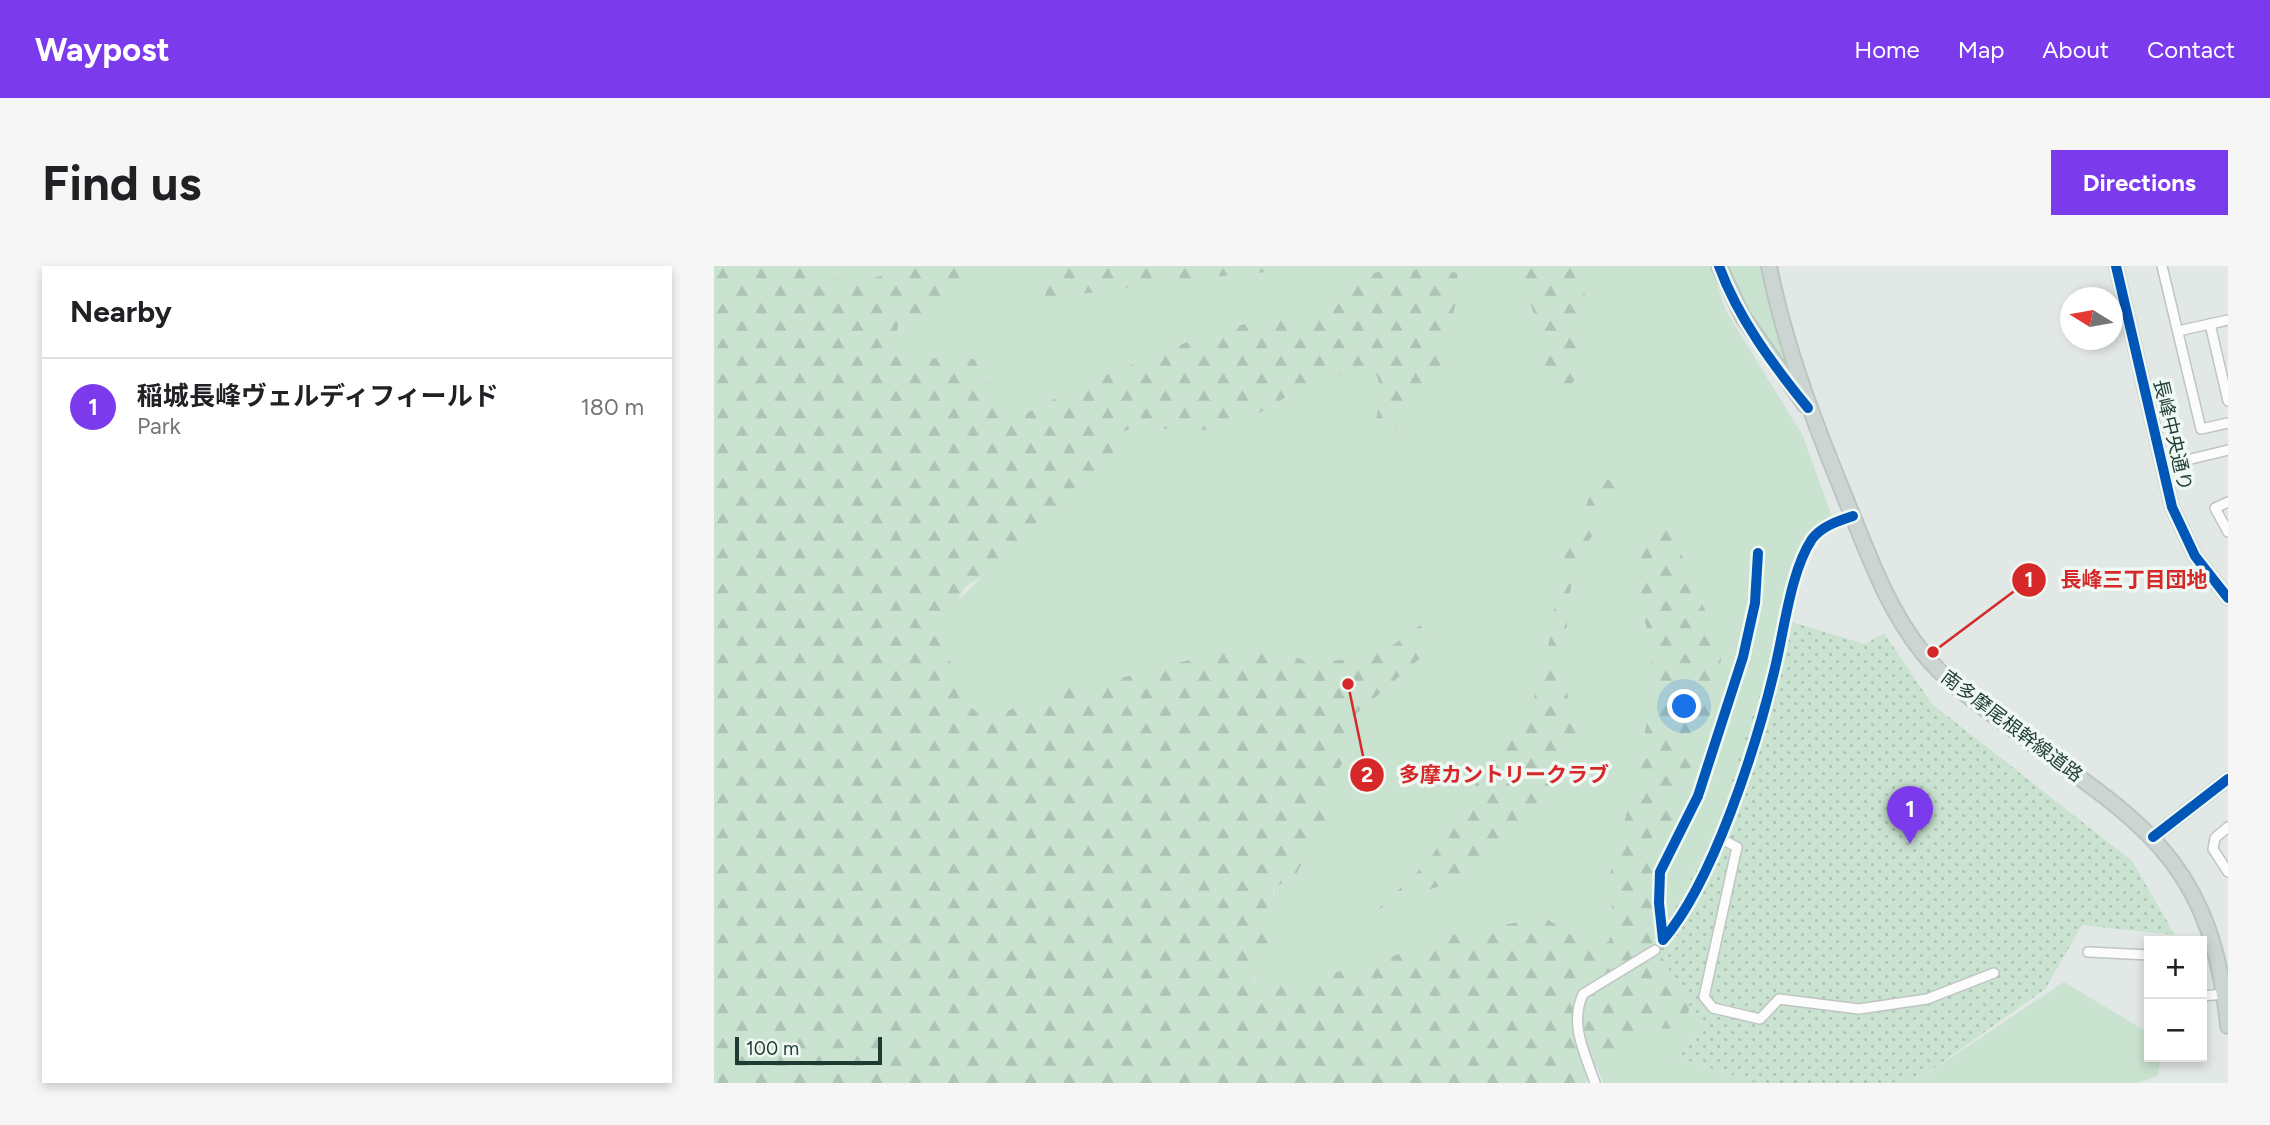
<!DOCTYPE html>
<html lang="en">
<head>
<meta charset="utf-8">
<style>
	body { margin:0; font-family:Figtree,"Noto Sans JP",sans-serif; background:#f6f6f6; color:#202124 }
	.controls { position:absolute; right:21px; bottom:21px; display:grid; overflow:hidden; border-radius:0px; box-shadow:0 4px 10px #0003 }
	.controls button { width:63px; height:63px; display:grid; place-items:center; padding:0; border:0; border-bottom:2px solid #e0e0e0; background:#fff; color:#202124; font:35px sans-serif }
	.compass { position:absolute; left:1346px; top:21px; width:63px; height:63px; border-radius:50%; background:#fff; box-shadow:0 4px 10px #0003; rotate:281deg }
	.scale { position:absolute; left:21px; bottom:18px; width:147px; box-sizing:border-box; padding-left:7px; border:4px solid #1f3c32; border-top:0; font-size:19px; line-height:24px; white-space:nowrap; color:#1f3c32; -webkit-text-stroke:5px #eff8f3; paint-order:stroke }
	.you { position:absolute; left:971px; top:441px; width:24px; height:24px; margin:-18px; border:5px solid #fff; border-radius:50%; background:#1a73e8; box-shadow:0 0 0 10px #1a73e833 }
	.badge { display:grid; place-items:center; width:46px; height:46px; border-radius:50%; background:#7c3aed; color:#fff; font-size:23px; font-weight:700 }
	.pin { position:absolute; translate:-50% -58px; filter:drop-shadow(0 2px 4px #0008) }
	.pin::after { content:''; position:absolute; top:37px; width:24px; height:21px; background:inherit; clip-path:polygon(0 0,100% 0,50% 100%) }
	.list { margin:0; padding:0; list-style:none }
	h2 { display:flex; justify-content:space-between; align-items:center; height:91px; margin:0; padding:0 28px; font-size:30px }
	h2 small { font-size:23px; font-weight:400; color:#757577 }
	.list li { display:grid; grid-template-columns:46px 1fr auto; gap:21px; align-items:center; box-sizing:border-box; height:98px; padding:0 28px; border-top:2px solid #e0e0e0 }
	.list b { display:block; font-size:26px; white-space:nowrap }
	.list p { margin:0; font-size:23px; white-space:nowrap; color:#757577 }
	.list em { font-size:23px; font-style:normal; color:#757577 }
	.map { position:relative; flex:none; width:1514px; height:817px; overflow:hidden; border-radius:0px }
	header { display:flex; align-items:center; gap:42px; box-sizing:border-box; height:98px; padding:0 35px; background:#7c3aed; color:#fff }
	header strong { font-size:33px }
	nav { display:flex; gap:38px; margin-inline-start:auto; font-size:24px }
	.intro { display:flex; align-items:center; justify-content:space-between; box-sizing:border-box; height:168px; padding:0 42px }
	h1 { margin:0; font-size:49px }
	.button { padding:18px 32px; border-radius:0px; background:#7c3aed; color:#fff; font-size:24px; font-weight:700 }
	main { display:flex; gap:42px; padding:0 42px }
	aside { flex:1; background:#fff; border-radius:0px; box-shadow:0 4px 10px #0003 }
	.map>svg:first-child { display:block }
	.grass { fill:#cae2d0 }
	.forest { fill:url(#forest-firs) }
	.park { fill:url(#park-dots) }
	.lines { fill:none; stroke-linecap:round; stroke-linejoin:round }
	.street-casing { stroke:#bfc5c2; stroke-width:12 }
	.secondary-casing { stroke:#bec6c2; stroke-width:16 }
	.primary-casing { stroke:#bbc5c1; stroke-width:18 }
	.street { stroke:#fbfcfb; stroke-width:9 }
	.secondary { stroke:#fbfcfb; stroke-width:12 }
	.primary { stroke:#ccd5d1; stroke-width:14 }
	.cycleway-casing { stroke:#eff8f3; stroke-width:15 }
	.cycleway { stroke:#0057b8; stroke-width:10 }
	.labels { text-anchor:middle; dominant-baseline:central; stroke-width:7; stroke-linejoin:round; paint-order:stroke }
	.street-label { font-size:19px; fill:#1f3c32; stroke:#eff8f3 }
	.leader { fill:none; stroke:#d62828; stroke-width:2.5 }
	.callout-dot { fill:#d62828; stroke:#eff8f3; stroke-width:2.5 }
	.mark-label { font-size:21px; text-anchor:middle; font-weight:bold; fill:#fff }
	.callout-label { font-size:21px; text-anchor:middle; font-weight:bold; fill:#d62828; stroke:#eff8f3; stroke-width:7; stroke-linejoin:round; paint-order:stroke }
</style>
</head>
<body>
<header>
<strong>Waypost</strong>
<nav><a>Home</a><a>Map</a><a>About</a><a>Contact</a></nav>
</header>
<div class="intro"><h1>Find us</h1><a class="button">Directions</a></div>
<main>
<aside>
<h2>Nearby<small></small></h2>
<ul class="list">
<li><span class="badge">1</span><div><b>稲城長峰ヴェルディフィールド</b><p>Park</p></div><em>180 m</em></li>
</ul>
</aside>
<div class="map">
<svg width="1514" height="817" viewBox="0 0 1514 817">
	<defs>
		<pattern id="forest-firs" width="22" height="20" patternUnits="userSpaceOnUse" patternTransform="scale(1.75)"><rect width="22" height="20" fill="#cae2d0"/><path d="M5 1l3.5 6h-7zM16 11l3.5 6h-7z" fill="#adc3b3"/></pattern>
		<pattern id="park-dots" width="8" height="8" patternUnits="userSpaceOnUse" patternTransform="scale(1.75)"><rect width="8" height="8" fill="#cae2d0"/><path d="M2 2h.1M6 6h.1" fill="none" stroke="#adc3b3" stroke-width="1.8" stroke-linecap="round"/></pattern>
	</defs>
	<rect width="100%" height="100%" fill="#e2e8e5"/>
	<g class="grass">
		<polygon points="42,0 997,0 1012,45 1088,168 1119,253 1106,259 1096,269 1004,562 941,679 988,762 960,790 1043,817 889,817 875,777 537,731 561,622 640,446 268,462 188,390 335,244"/>
		<polygon points="1010,0 1052,0 1083,108 1075,111 1041,59"/>
		<polygon points="1350,716 1435,767 1435,791 1447,791 1444,810 1423,817 1175,817 1205,813"/>
	</g>
	<g class="forest">
		<path d="M0,0H86L88,5C115,12 161,23 183,0H257L226,47L185,55L180,79L197,92L260,93L285,137L307,150L363,121L493,68L566,49L601,53L633,11C666,5 713,0 743,7L745,23L728,97L674,172L660,167L667,124L663,110L643,111L608,106C563,137 529,165 471,165C443,164 439,154 408,166L403,193L347,238L328,262L293,293L250,322L236,351L230,375L248,436L271,451L291,446L349,421L421,409L508,385L559,383L575,386L595,398L650,391L679,379L708,358L719,356L723,363L711,388L642,448L629,495L608,537L614,556L610,567L592,588L583,607L559,623C561,659 554,684 539,716L558,721L592,713L663,697L722,672L830,651L882,685L895,675L899,657L896,609L919,524L938,431L937,380L918,302L921,279L937,257L959,265L980,322L1008,378L1004,427L954,570C936,595 933,619 941,649L979,676L986,691L971,762L932,763L891,791L871,817H0Z"/>
		<polygon points="339,0 582,0 573,4 477,13 330,33"/>
		<polygon points="805,0 876,0 871,17 867,106 851,127 831,120 827,72"/>
		<polygon points="883,213 911,216 859,301 848,406 865,478 812,556 768,604 664,643 715,595 766,511 815,451 836,372 847,299"/>
	</g>
	<polygon class="park" points="1067,353 1151,378 1170,367 1218,438 1418,595 1461,669 1368,659 1331,723 1205,813 1175,817 1043,817 959,790 988,762 941,679 1004,562"/>
	<g class="lines">
		<defs>
			<g id="street">
				<polyline points="1448,0 1487,163 1514,157"/>
				<polyline points="1514,54 1496,58 1514,135"/>
				<polyline points="1464,65 1496,58"/>
				<polyline points="1448,200 1514,184"/>
				<polyline points="1514,236 1501,242 1514,266"/>
				<path d="M1044,287L1041,337L1029,391L984,530L946,606L945,637L949,674C999,616 1042,481 1060,406C1070,367 1076,306 1098,273C1108,260 1124,255 1139,250"/>
				<polyline points="1514,561 1501,572 1499,583 1514,606"/>
				<polyline points="1005,572 1023,581 990,731 999,742 1046,753 1065,733 1145,743 1213,733 1280,707"/>
				<polyline points="1374,686 1435,689"/>
				<polyline points="1488,730 1511,728"/>
				<path d="M881,817C871,787 855,759 869,728L941,684"/>
			</g>
			<g id="secondary">
				<polyline points="1402,0 1458,241 1481,290 1514,332"/>
				<polyline points="1439,571 1514,513"/>
			</g>
			<g id="primary">
				<polyline points="1005,0 1029,51 1091,139"/>
				<path d="M1055,0C1072,85 1104,166 1137,246C1157,295 1175,345 1209,387C1233,417 1266,439 1297,462C1424,555 1497,589 1514,760"/>
			</g>
		</defs>
		<use href="#street" class="street-casing"/>
		<use href="#secondary" class="secondary-casing"/>
		<use href="#primary" class="primary-casing"/>
		<use href="#street" class="street"/>
		<use href="#secondary" class="secondary"/>
		<use href="#primary" class="primary"/>
		<defs>
			<g id="cycleway">
				<path d="M1005,0C1024,52 1059,99 1094,142"/>
				<polyline points="1402,0 1458,241 1481,290 1514,332"/>
				<path d="M1044,287L1041,337L1029,391L984,530L946,606L945,637L949,674C999,616 1042,481 1060,406C1070,367 1076,306 1098,273C1108,260 1124,255 1139,250"/>
				<polyline points="1439,571 1514,513"/>
			</g>
		</defs>
		<use href="#cycleway" class="cycleway-casing"/>
		<use href="#cycleway" class="cycleway"/>
	</g>
	<g class="labels">
		<g class="street-label">
			<text transform="translate(1459 169) rotate(77)">長峰中央通り</text>
			<text transform="translate(1298 460) rotate(37)">南多摩尾根幹線道路</text>
		</g>
	</g>
	<path class="leader" d="M1219 386L1315 314M634 418L653 509"/>
	<g class="callout-dot">
		<circle cx="1219" cy="386" r="7"/>
		<circle cx="634" cy="418" r="7"/>
		<circle cx="1315" cy="314" r="18"/>
		<circle cx="653" cy="509" r="18"/>
	</g>
	<g class="mark-label">
		<text x="1315" y="321">1</text>
		<text x="653" y="516">2</text>
	</g>
	<g class="callout-label">
		<text x="1420" y="321">長峰三丁目団地</text>
		<text x="790" y="516">多摩カントリークラブ</text>
	</g>
</svg>
<div class="controls">
<button>+</button>
<button>−</button>
</div>
<svg class="compass" viewBox="-18 -18 36 36"><path d="M0-13l5 13h-10z" fill="#e53935"/><path d="M0 13l5-13h-10z" fill="#757577"/></svg>
<div class="scale">100 m</div>
<div class="you"></div>
<div class="pin badge" style="left:1196px;top:578px">1</div>
</div>
</main>
</body>
</html>
